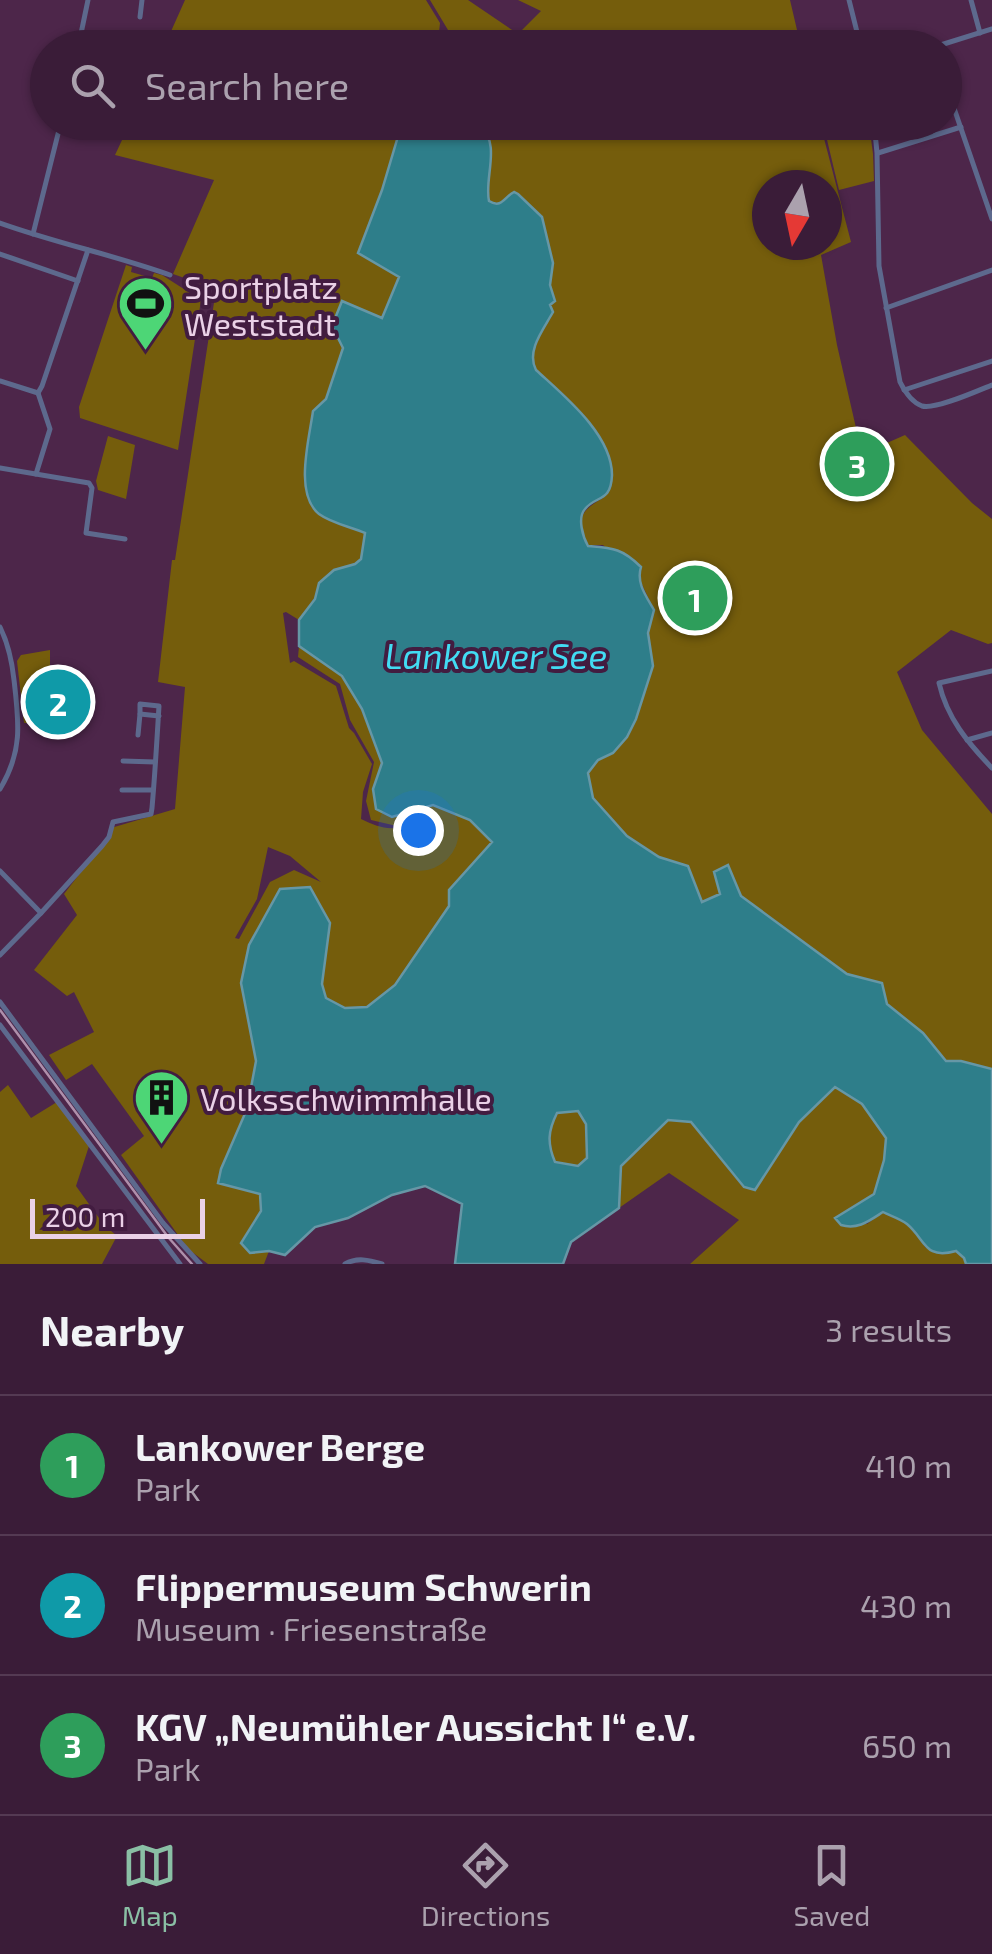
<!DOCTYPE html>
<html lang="en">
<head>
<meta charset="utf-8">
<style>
	body { margin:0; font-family:"Exo 2",sans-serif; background:#412540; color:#f1f3f6 }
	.compass { position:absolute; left:752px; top:170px; width:90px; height:90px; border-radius:50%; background:#3a1c38; box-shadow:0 2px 8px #0004; rotate:189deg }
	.scale { position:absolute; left:30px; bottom:25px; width:175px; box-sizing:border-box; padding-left:10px; border:5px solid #ead1e7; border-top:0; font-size:28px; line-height:35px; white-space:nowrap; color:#ead1e7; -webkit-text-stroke:8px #421c40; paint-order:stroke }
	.you { position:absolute; left:418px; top:830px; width:35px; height:35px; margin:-25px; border:8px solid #fff; border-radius:50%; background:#1a73e8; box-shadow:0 0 0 15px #1a73e833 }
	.badge { display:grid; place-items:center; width:65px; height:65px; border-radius:50%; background:#8abfa5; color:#fff; font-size:32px; font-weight:700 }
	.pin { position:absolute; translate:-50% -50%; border:5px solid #fff; box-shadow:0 2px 10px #0006 }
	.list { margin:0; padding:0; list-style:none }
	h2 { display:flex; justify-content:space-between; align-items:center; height:130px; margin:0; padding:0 40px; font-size:42px }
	h2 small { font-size:32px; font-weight:400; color:#aba1ae }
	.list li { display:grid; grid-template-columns:65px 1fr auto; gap:30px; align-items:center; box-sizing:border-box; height:140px; padding:0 40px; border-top:2px solid #543a53 }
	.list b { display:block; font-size:38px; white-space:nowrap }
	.list p { margin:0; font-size:32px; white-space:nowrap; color:#aba1ae }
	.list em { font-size:32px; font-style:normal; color:#aba1ae }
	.icon { flex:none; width:55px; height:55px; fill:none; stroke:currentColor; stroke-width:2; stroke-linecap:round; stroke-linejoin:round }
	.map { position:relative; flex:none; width:992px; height:1264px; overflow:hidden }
	.search { position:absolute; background:#3a1c38; box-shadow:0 2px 8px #0004; left:30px; right:30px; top:30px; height:110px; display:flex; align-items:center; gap:25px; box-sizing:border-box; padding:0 35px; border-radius:55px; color:#aba1ae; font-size:38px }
	.sheet { height:550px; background:#3a1c38 }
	nav { display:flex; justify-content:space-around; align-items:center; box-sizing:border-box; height:140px; border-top:2px solid #543a53; background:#3a1c38; font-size:28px; color:#aba1ae }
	nav a { display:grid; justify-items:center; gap:5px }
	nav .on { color:#8abfa5 }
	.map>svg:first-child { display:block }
	.green { fill:#755d0c; fill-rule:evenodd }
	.water { fill:#2e7e8a; stroke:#6697a6; stroke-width:2.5; fill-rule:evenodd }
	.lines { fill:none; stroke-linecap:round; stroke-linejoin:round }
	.minor { stroke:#5d698d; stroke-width:5 }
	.tram { stroke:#ae8fab; stroke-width:2.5 }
	.labels { text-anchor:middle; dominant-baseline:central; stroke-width:8; stroke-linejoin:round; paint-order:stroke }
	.poi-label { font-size:32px; fill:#ead1e7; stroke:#421c40; text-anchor:start }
	.water-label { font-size:35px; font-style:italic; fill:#42dcf3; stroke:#421c40 }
</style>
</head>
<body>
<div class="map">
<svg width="992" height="1264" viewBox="0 0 992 1264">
	<rect width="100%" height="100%" fill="#4d264a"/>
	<g class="green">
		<polygon points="185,0 426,0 440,23 438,42 466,45 448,30 430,0 468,0 518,34 541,11 518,0 790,0 801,47 164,47"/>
		<path d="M482,122L820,123L851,242L821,255L837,345L862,454L905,435L972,503L992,519V643L988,644L951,630L897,672L922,730L992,814V1069L961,1061H946L923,1033L887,1004L882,983L847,974L741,896L728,865L720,894L702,902L688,866L659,857L627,836L593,798L588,773L598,760L613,753L627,737L636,718L653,666L648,633L654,610L638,576L603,545H588C574,521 581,510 603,498L587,420L536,370C526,351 544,331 552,313L549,305L555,300L550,285L553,263L542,217L519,194L514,193L500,204L489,201L487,175L490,158L488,133L481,127ZM767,185H827V245H767Z"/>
		<path d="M130,123H402L382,190L358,253L399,277L382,318L342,302L343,348L326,400L320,515L366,533L361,559L355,564L334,570L299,620L286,612L283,613L290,663L294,661L336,686L349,728L354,733L372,764L363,792L361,819C374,825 387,831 401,827L371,820L366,801L374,762L350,720L340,684L298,657L299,646L342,676L361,709L382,763L373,789L392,817L433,805L470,820L493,842L449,890V906L395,985L367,1007L345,1008L326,998L322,985L330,923L280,889L249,944L241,984L256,1061L247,1109L221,1169L218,1182L260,1194L261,1211L241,1243L250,1253L269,1251L264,1264H208L188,1249L121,1155L144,1136L92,1064L66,1080L49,1055L94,1032L74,992L67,996L34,970L77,915L64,894L108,837L111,828L175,809L185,687L158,682L172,560H175L215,296L219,290L173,274L214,180L115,155ZM268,847L290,856L321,882L294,870L270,882L239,939L235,938L257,899Z"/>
		<polygon points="823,123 869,123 873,154 874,181 839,190"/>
		<polygon points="126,265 132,267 131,272 152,278 154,273 162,275 201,300 178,450 80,418 79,407"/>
		<polygon points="108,436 135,445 126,499 98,490 96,481"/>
		<polygon points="50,650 50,724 24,723 17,661 21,655"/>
		<polygon points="8,1085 31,1118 57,1102 89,1146 76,1186 104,1225 117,1236 102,1264 0,1264 0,1092"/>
		<path d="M835,1087L862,1104L886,1138L884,1160L874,1194L836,1217L867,1224L883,1212L907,1223L926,1248C942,1249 960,1247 966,1264H690L739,1220L669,1173L619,1208L621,1166L668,1119L691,1122L743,1187L754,1190L799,1122Z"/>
		<path d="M578,1111L586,1124L587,1158L579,1166L554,1162C548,1143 548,1131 557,1113Z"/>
	</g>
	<path class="water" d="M402,123H482L481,127C501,145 484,178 489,201C502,209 504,197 514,192L518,194L542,217L553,263L550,285L555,301L550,305L553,312C543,330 526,351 536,370C563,395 612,434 612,475C611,503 596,495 585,509C577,518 583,537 588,546C612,548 622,548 641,567C636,583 646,596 654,610L648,633L653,666L636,719L627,737L613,753L598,760L588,773L593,798L627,836L659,857L688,866L702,902L720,894L714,872L728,865L741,896L847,974L882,983L887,1004L923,1033L946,1061H961L992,1069V1264H966L964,1258L956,1251C924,1260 926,1240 907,1224C901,1219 891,1216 883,1212C869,1221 858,1230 841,1225L835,1218L874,1194L884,1160L886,1138L862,1104L835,1087L799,1122L755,1190L744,1187L691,1122L668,1120L621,1166L619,1208L571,1242L563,1264H455L462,1204L425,1186L392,1195L348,1218L315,1227L285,1255L269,1251L250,1253L241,1243L261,1211L260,1194L218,1183L221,1169L247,1109L256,1061L241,983L249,945L280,889L310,887L330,923L322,984L326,998L345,1008L367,1007L395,985L449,906V890L492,842L470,820L433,805L392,817L376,809L373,789L382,763L362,709L342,676L299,646V620L315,599L319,583L334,570L355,564L361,559L365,533C351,527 331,523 319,514C294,494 309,440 313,411L326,399L343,348L332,326L342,301L382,318L399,277L358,253L382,190ZM578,1111L586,1124L587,1158L578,1166L555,1162C547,1143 548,1131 557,1113Z"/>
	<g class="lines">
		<g class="minor">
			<polyline points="849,0 861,48"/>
			<polyline points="971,0 980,33"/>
			<polyline points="140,17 142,0"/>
			<polyline points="78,48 88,0"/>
			<polyline points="931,48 992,29"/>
			<polyline points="944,79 992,219"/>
			<path d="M874,122L877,153L879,266L900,382C904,390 911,402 922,406C935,410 977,391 992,385"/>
			<polyline points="878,153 961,127"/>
			<path d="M0,223C56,243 114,255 170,275"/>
			<polyline points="33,234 61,122"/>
			<polyline points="0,254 78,281"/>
			<polyline points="886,308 992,270"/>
			<polyline points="0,381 38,393"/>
			<polyline points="904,390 992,361"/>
			<polyline points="38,393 42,386 88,250"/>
			<polyline points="0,468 89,483 92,488 86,533 125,539"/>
			<polyline points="36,474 50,429 38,393"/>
			<path d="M0,627C9,645 12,661 14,680C19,722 23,751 0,789"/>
			<path d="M992,671L939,683C947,718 968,743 992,768"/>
			<polyline points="138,735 140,714"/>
			<polyline points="967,740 992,733"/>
			<polyline points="123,761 155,762"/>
			<polyline points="122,790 153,790"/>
			<polyline points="0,871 41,913 0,955"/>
			<path d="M41,913L102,846L109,837L113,822L151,814L152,808C155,774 157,739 159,706L140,704V714L159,716"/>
			<polyline points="0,1002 163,1223 200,1264"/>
			<polyline points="0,1025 180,1264"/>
			<path d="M345,1264C357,1257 369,1260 382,1264"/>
		</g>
		<polyline class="tram" points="0,1010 168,1237 192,1264"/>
	</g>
	<defs>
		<symbol id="stadium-pin" viewBox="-11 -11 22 30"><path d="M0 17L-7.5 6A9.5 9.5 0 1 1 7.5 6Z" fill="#4dd676" stroke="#421c40"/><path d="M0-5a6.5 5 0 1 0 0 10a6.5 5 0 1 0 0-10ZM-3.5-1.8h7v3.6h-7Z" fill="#111"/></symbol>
		<symbol id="building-pin" viewBox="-11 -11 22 30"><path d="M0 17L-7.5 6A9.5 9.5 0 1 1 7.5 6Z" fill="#4dd676" stroke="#421c40"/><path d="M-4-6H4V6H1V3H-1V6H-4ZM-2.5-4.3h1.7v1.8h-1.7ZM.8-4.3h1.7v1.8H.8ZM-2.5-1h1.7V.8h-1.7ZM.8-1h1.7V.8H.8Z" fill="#111"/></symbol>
	</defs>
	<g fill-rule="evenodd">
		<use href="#stadium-pin" x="114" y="272" width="63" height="86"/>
		<use href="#building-pin" x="130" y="1066" width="63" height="86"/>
	</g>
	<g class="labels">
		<g class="poi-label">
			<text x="184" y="286">Sportplatz<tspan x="184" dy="37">Weststadt</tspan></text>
			<text x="200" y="1098">Volksschwimmhalle</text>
		</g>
		<g class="water-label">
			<text x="496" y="655">Lankower See</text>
		</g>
	</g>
</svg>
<svg class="compass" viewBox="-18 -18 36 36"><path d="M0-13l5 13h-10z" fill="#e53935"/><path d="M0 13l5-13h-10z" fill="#aba1ae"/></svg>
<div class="scale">200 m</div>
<div class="you"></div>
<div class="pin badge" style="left:695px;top:598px;background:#2e9e5b">1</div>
<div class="pin badge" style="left:58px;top:702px;background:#0f9aa8">2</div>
<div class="pin badge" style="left:857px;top:464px;background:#2e9e5b">3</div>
<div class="search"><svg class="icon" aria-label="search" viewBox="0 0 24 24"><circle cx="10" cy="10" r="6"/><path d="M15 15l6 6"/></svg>Search here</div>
</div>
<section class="sheet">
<h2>Nearby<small>3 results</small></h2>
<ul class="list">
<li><span class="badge" style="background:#2e9e5b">1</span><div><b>Lankower Berge</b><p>Park</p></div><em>410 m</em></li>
<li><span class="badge" style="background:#0f9aa8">2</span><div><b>Flippermuseum Schwerin</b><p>Museum · Friesenstraße</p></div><em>430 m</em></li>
<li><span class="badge" style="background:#2e9e5b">3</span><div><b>KGV „Neumühler Aussicht I“ e.V.</b><p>Park</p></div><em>650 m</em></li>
</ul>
</section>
<nav>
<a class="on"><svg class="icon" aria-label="map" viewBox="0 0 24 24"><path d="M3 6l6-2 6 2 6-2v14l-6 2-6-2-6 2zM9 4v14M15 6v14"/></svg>Map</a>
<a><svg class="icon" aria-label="directions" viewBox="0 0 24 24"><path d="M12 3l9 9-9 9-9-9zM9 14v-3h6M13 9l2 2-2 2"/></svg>Directions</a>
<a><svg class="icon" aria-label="saved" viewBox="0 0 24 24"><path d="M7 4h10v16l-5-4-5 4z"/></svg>Saved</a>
</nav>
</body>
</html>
